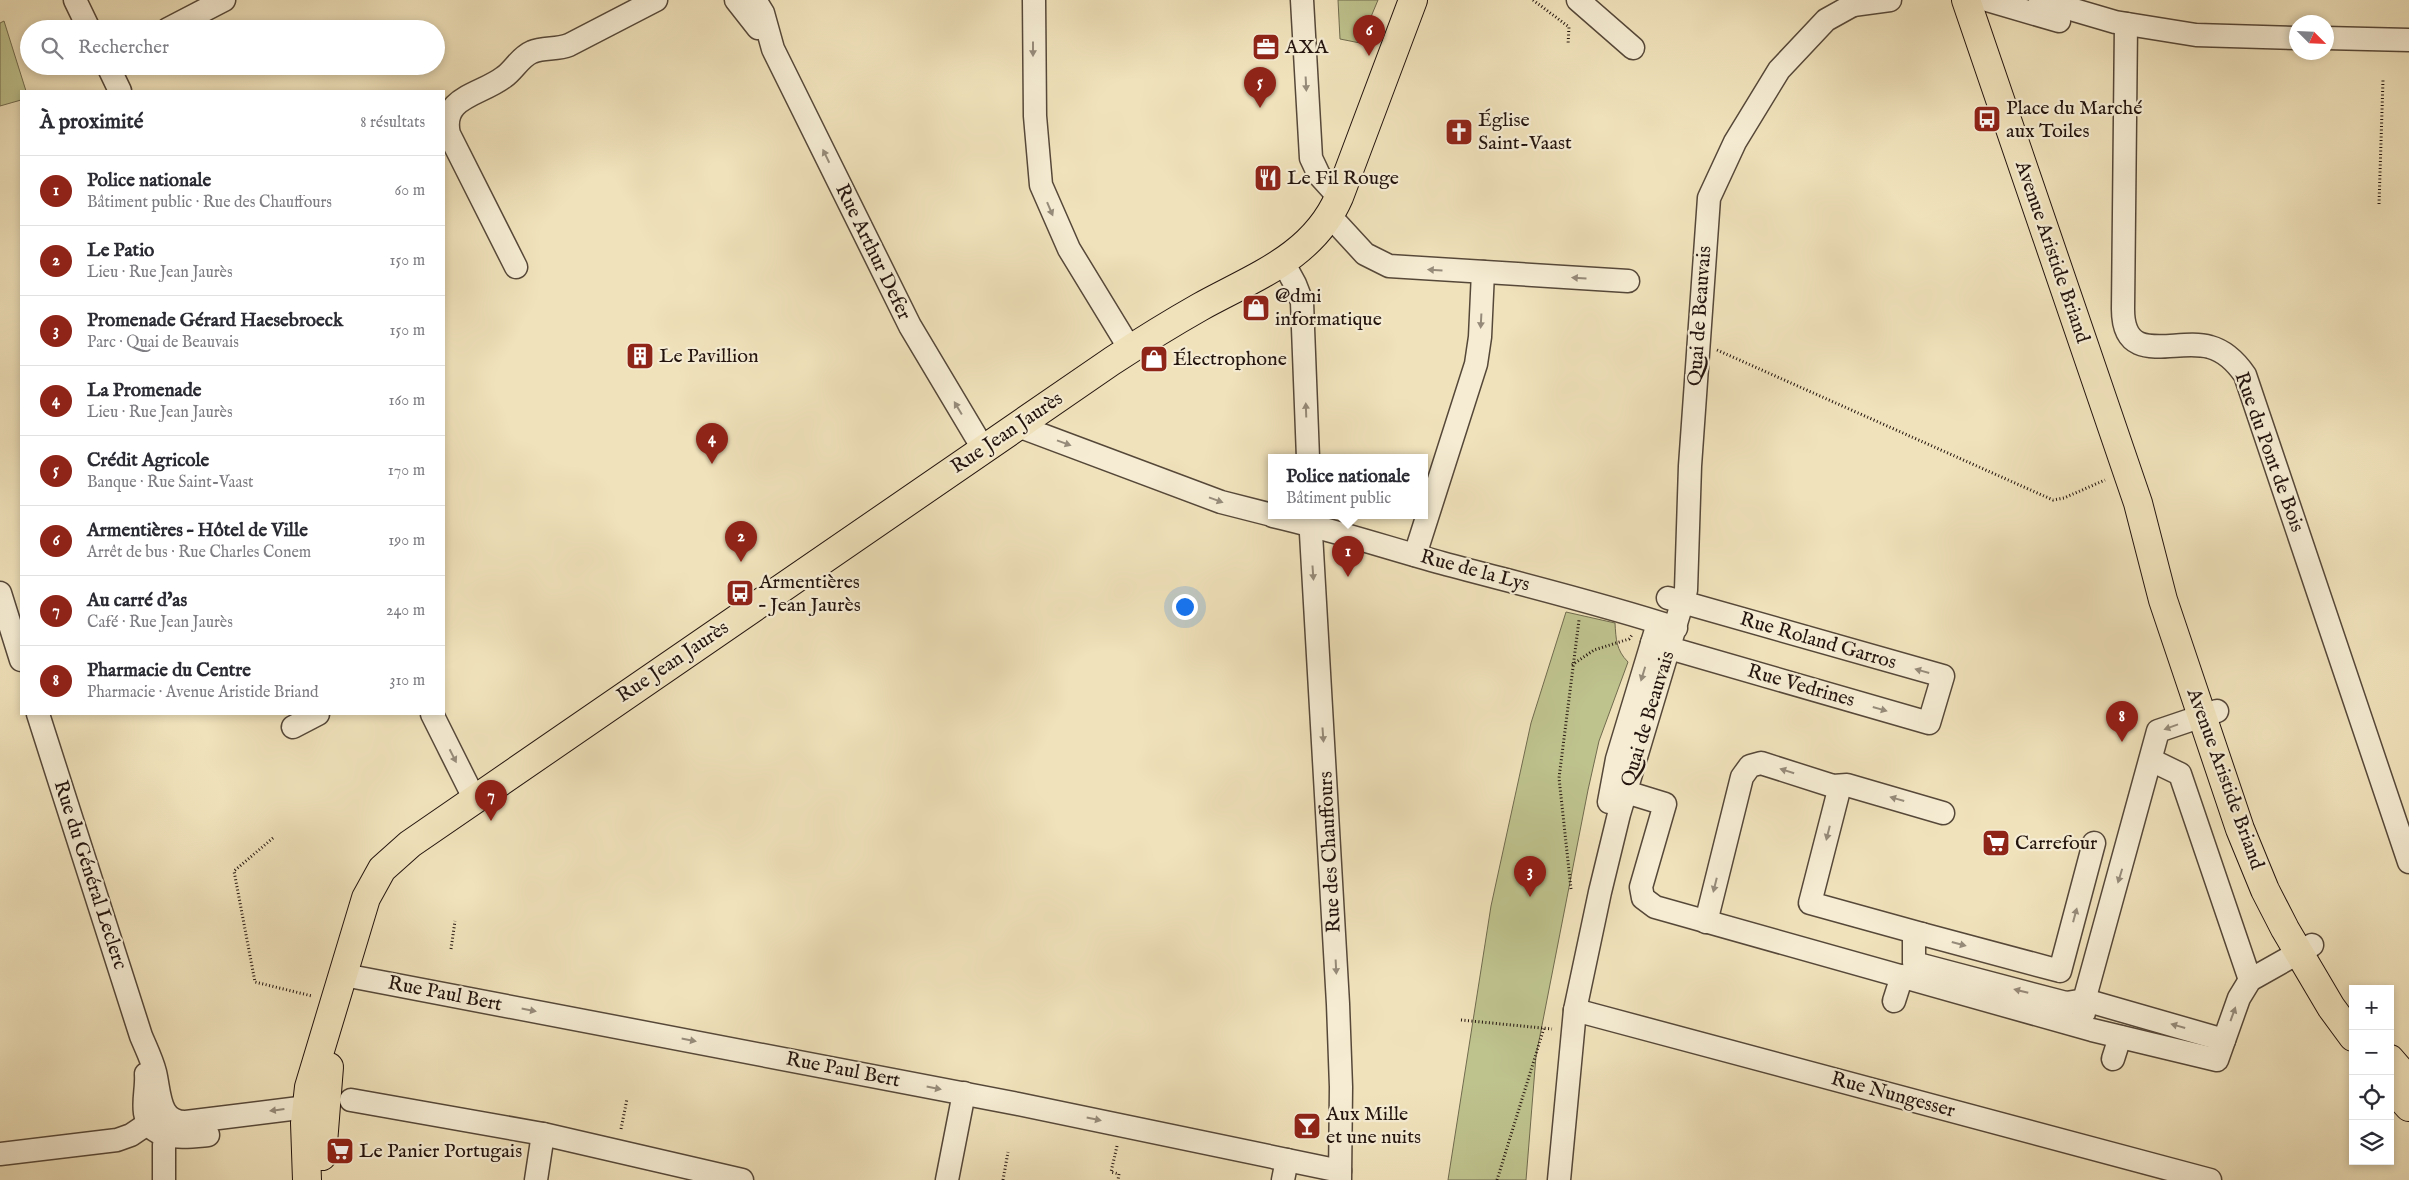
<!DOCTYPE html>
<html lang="fr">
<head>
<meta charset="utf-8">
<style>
	body { margin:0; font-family:"IM FELL English",serif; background:#f2f2f3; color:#2b2b33 }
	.controls { position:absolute; right:15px; bottom:15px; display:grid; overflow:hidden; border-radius:0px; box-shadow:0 2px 8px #0003 }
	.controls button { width:45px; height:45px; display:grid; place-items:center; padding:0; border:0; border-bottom:1px solid #e1e1e2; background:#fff; color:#2b2b33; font:25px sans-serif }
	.compass { position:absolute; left:2289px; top:15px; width:45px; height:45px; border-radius:50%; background:#fff; box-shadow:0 2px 8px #0003; rotate:114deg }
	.you { position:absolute; left:1184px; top:606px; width:18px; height:18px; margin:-12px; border:4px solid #fff; border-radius:50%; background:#1a73e8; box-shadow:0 0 0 8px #1a73e833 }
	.badge { display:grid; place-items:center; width:32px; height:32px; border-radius:50%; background:#8f2418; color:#fff; font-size:16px; font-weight:700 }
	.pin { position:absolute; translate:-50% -41px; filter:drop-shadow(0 1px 2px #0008) }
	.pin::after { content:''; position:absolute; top:26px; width:18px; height:15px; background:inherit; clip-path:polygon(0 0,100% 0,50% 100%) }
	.popup { position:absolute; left:1268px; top:454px; width:160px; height:65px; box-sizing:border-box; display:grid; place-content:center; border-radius:0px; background:#fff; filter:drop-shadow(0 1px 4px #0005); font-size:16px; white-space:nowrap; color:#7c7c81 }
	.popup b { font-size:19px; color:#2b2b33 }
	.popup::after { content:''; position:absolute; left:50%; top:100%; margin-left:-10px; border:10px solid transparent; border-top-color:#fff }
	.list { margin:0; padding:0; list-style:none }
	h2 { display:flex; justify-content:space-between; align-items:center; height:65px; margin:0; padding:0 20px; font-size:21px }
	h2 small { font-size:16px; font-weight:400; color:#7c7c81 }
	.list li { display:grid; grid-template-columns:32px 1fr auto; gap:15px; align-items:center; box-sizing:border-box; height:70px; padding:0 20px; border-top:1px solid #e1e1e2 }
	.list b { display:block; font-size:19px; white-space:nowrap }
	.list p { margin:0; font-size:16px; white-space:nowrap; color:#7c7c81 }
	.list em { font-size:16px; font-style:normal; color:#7c7c81 }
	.icon { flex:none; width:28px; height:28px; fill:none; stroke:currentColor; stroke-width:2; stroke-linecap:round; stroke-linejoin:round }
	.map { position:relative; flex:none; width:2409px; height:1180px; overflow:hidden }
	.search { position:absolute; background:#fff; box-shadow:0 2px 8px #0003; left:20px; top:20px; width:425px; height:55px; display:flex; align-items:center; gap:12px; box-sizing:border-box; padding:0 18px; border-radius:28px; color:#7c7c81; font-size:19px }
	.panel { position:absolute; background:#fff; box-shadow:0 2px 8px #0003; left:20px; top:90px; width:425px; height:625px; border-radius:0px }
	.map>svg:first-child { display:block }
	.green { fill:#bec28d; stroke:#706b4e }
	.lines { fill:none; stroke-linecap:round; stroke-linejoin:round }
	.minor-casing { stroke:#564839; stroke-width:25 }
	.major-casing { stroke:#23140e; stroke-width:30 }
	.path { stroke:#23140e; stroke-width:3; stroke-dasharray:1 2.5; stroke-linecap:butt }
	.minor { stroke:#f5ecd3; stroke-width:22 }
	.major { stroke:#f0e2bb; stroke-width:28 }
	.oneway { fill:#968b7a }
	.labels { text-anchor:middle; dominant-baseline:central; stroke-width:4.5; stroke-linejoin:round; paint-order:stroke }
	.poi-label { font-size:20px; fill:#23140e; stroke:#f5ecd3; text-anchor:start }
	.street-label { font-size:20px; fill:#23140e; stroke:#f5ecd3 }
</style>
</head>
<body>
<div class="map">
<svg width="2409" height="1180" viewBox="0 0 2409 1180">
	<rect width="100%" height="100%" fill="#f0e2bb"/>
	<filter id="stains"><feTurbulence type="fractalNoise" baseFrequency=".004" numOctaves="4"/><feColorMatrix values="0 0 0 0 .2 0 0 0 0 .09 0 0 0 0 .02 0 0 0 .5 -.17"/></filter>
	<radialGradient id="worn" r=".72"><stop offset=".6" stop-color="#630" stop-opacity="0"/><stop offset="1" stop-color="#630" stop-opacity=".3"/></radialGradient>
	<g class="green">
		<polygon points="1338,0 1378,0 1360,43 1340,39"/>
		<polygon points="4,21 26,91 21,91 21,100 0,106 0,23"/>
		<path d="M1566,612L1615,623C1616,639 1616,650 1628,662L1599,741L1588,790L1536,1056L1526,1180H1448L1491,906L1531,723Z"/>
	</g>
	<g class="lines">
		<defs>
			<g id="minor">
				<polyline points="75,0 89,29"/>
				<polyline points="736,0 758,28"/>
				<polyline points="755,0 763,13 773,49 910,326 984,450"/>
				<polyline points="1034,0 1035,116 1041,185 1069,249 1130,349"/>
				<polyline points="1302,0 1311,158 1319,175 1339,197"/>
				<polyline points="1578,0 1633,48"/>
				<polyline points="1987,0 2059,21"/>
				<polyline points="2040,0 2115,22 2196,35 2296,38"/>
				<polyline points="1853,5 1890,0"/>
				<path d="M2126,24L2123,309C2123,368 2176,337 2210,347C2225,351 2236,362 2245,375L2409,862"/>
				<polyline points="168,29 224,0"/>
				<polyline points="2326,38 2409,40"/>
				<polyline points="108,66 120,91"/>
				<polyline points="1330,216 1365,254 1389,266 1628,281"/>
				<polyline points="1283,262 1295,284 1302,302 1308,458"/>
				<path d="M516,267L449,134C440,97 481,95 504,77C514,70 520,57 532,52C543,47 557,50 569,45L656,0"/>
				<polyline points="1018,426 1221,502 1272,515"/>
				<path d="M1273,516C1330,529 1385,547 1442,563C1520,584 1599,603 1676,628"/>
				<polyline points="1310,516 1338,1004 1341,1087 1340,1180"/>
				<polyline points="1415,555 1476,364 1480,337 1483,272"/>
				<polyline points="0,593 21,660"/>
				<polyline points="1652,643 1929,723 1943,676 1668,598"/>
				<path d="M38,714L141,1036C146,1048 152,1060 155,1072C160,1092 158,1123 186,1122L323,1105"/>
				<polyline points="432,714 474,798"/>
				<polyline points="293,727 318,714"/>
				<polyline points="2151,760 2180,774 2250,980"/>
				<polyline points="1840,786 1810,903 1922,934"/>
				<polyline points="1613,788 1665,804 1641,887 1643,898 1655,907 2092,1030 2217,1060 2239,998 2250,980 2312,945"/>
				<polyline points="1609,802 1617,759 1656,630"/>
				<polyline points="2094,843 2060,971 1922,934 1914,941 1914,963 2066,1003 2085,1000 2224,1040"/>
				<polyline points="1706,922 1742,777 1750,766 1761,763 1833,786 1847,785 1943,813"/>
				<polyline points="344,975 1018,1104 1340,1171"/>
				<polyline points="1894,1001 1902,976"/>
				<polyline points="1575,1010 2210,1180"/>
				<polyline points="2084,1013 2082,1008 2158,731 2217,711"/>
				<polyline points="2113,1059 2120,1037"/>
				<path d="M146,1074C147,1087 143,1100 145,1113C150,1143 187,1137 208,1135"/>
				<polyline points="351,1100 543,1134 742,1180"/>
				<polyline points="0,1154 117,1140 131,1135 162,1114"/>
				<polyline points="164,1180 164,1145 172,1122"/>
				<polyline points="536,1180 543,1134"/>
				<polyline points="947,1180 964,1093"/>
				<polyline points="1283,1180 1287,1160"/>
				<polyline points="1559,1180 1575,1010 1600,892 1619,814 1686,590 1690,466 1709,198 1735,142 1779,70 1826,20 1862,0"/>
			</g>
			<g id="major">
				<polyline points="1966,0 2138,503 2163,600 2240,829 2265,890 2285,929 2331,1007 2353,1037"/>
				<polyline points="2390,1059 2409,1081"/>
				<polyline points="2390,1086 2409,1107"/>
				<polyline points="322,1156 329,1067"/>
				<path d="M307,1180L305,1123L309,1087L366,898L382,869L410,844L1112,361C1141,342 1170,324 1200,307C1254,277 1313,257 1339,197L1413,0"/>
			</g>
		</defs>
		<use href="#minor" class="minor-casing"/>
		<use href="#major" class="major-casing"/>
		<g class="path">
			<polyline points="1533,0 1569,27 1568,45"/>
			<polyline points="2379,204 2383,80"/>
			<polyline points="1717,350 2053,500 2064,498 2105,480"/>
			<polyline points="1572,665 1594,650 1629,639 1632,635"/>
			<polyline points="273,838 234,871 255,982 312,996"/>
			<polyline points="1571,889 1559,778 1579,620"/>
			<polyline points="451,949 455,921"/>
			<polyline points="1461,1020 1552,1029"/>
			<polyline points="621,1129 627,1099"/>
			<polyline points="1117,1146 1111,1172 1119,1174 1118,1180"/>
			<polyline points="1003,1180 1008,1152"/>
			<polyline points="1497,1180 1544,1028"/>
		</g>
		<use href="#minor" class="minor"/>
		<use href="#major" class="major"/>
	</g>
	<defs><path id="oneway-solid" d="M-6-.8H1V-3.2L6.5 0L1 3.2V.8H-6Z" transform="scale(1.25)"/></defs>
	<g class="oneway">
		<use href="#oneway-solid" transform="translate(1033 49) rotate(90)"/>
		<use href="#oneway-solid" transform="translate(1306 84) rotate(87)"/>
		<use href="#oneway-solid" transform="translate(826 156) rotate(-116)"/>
		<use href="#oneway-solid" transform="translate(1050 209) rotate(67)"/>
		<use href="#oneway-solid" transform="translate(1435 270) rotate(-177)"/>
		<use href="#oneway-solid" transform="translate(1579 278) rotate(-176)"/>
		<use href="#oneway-solid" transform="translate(1481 321) rotate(93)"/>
		<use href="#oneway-solid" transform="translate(958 408) rotate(-121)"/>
		<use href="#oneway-solid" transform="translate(1306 410) rotate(-92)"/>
		<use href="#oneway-solid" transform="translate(1064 443) rotate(20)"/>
		<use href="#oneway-solid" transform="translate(1216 500) rotate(20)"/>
		<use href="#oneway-solid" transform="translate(1313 573) rotate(86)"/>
		<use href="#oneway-solid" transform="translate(1922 671) rotate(-164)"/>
		<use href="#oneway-solid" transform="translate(1643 674) rotate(107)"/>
		<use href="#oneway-solid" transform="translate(1880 709) rotate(16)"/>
		<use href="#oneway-solid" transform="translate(2171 727) rotate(160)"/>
		<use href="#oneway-solid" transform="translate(1323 735) rotate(86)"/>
		<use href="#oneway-solid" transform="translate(453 756) rotate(63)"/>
		<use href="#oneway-solid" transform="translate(1787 771) rotate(-163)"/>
		<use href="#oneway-solid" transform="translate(1897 799) rotate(-164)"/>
		<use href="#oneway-solid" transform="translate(1828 833) rotate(104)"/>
		<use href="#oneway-solid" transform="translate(2120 876) rotate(107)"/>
		<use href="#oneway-solid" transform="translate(1715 885) rotate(104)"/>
		<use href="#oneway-solid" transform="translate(2075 915) rotate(-75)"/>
		<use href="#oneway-solid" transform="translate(1959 944) rotate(15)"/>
		<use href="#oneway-solid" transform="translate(1336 967) rotate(87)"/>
		<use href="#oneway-solid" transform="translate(2021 991) rotate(-166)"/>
		<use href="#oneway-solid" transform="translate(529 1010) rotate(11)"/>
		<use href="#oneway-solid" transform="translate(2233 1014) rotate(-70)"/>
		<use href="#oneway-solid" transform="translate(2178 1026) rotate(-164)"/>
		<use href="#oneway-solid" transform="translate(689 1040) rotate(11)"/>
		<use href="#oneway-solid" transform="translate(934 1088) rotate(11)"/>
		<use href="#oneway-solid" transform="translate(277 1110) rotate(173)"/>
		<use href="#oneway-solid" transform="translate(1094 1119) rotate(12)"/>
	</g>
	<defs>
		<symbol id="office-square" viewBox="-11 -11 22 22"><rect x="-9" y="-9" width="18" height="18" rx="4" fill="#8f2418" stroke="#f5ecd3"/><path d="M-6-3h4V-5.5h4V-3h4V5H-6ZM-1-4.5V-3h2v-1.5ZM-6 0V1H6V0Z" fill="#fff"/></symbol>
		<symbol id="bus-square" viewBox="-11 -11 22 22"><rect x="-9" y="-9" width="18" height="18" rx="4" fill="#8f2418" stroke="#f5ecd3"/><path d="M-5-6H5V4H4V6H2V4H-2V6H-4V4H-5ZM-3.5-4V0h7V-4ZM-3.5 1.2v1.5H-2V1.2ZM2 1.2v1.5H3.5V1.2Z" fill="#fff"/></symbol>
		<symbol id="church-square" viewBox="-11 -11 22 22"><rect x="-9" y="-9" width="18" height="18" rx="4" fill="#8f2418" stroke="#f5ecd3"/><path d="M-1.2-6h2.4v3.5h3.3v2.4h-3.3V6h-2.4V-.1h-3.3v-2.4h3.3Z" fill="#fff"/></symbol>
		<symbol id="restaurant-square" viewBox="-11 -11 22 22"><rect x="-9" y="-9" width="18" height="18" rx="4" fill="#8f2418" stroke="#f5ecd3"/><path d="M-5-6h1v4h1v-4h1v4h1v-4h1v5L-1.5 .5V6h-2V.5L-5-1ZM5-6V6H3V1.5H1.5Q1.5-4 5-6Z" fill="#fff"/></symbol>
		<symbol id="shop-square" viewBox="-11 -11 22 22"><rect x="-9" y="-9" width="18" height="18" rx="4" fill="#8f2418" stroke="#f5ecd3"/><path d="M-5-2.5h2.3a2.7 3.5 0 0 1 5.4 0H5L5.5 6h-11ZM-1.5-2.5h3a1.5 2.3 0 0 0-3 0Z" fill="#fff"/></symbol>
		<symbol id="building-square" viewBox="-11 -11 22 22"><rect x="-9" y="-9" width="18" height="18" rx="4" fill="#8f2418" stroke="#f5ecd3"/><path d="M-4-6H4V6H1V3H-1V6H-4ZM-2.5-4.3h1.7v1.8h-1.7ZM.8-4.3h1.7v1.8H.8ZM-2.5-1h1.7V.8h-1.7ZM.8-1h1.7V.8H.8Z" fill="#fff"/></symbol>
		<symbol id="supermarket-square" viewBox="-11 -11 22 22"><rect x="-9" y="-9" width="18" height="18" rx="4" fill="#8f2418" stroke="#f5ecd3"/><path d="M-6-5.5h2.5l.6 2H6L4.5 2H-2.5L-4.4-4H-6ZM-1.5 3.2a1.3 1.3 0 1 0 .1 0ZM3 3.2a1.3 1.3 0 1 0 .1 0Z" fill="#fff"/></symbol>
		<symbol id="bar-square" viewBox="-11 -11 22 22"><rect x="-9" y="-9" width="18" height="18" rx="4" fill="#8f2418" stroke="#f5ecd3"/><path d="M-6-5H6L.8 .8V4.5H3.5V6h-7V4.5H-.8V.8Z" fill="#fff"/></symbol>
	</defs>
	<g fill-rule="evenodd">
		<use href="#office-square" x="1250" y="31" width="32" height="32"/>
		<use href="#bus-square" x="1971" y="103" width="32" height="32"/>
		<use href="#church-square" x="1443" y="116" width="32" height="32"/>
		<use href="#restaurant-square" x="1252" y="162" width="32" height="32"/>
		<use href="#shop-square" x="1240" y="292" width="32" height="32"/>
		<use href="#building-square" x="624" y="340" width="32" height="32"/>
		<use href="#shop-square" x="1138" y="343" width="32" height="32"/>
		<use href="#bus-square" x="724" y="577" width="32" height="32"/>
		<use href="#supermarket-square" x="1980" y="827" width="32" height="32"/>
		<use href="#bar-square" x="1291" y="1110" width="32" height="32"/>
		<use href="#supermarket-square" x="324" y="1135" width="32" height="32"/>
	</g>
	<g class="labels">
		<g class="poi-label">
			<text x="1285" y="47">AXA</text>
			<text x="2006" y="108">Place du Marché<tspan x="2006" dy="23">aux Toiles</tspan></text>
			<text x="1478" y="120">Église<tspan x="1478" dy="23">Saint-Vaast</tspan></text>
			<text x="1287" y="178">Le Fil Rouge</text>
			<text x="1275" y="296">@dmi<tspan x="1275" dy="23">informatique</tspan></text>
			<text x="659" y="356">Le Pavillion</text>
			<text x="1173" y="359">Électrophone</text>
			<text x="759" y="582">Armentières<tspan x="759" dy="23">– Jean Jaurès</tspan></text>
			<text x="2015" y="843">Carrefour</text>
			<text x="1326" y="1114">Aux Mille<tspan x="1326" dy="23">et une nuits</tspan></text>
			<text x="359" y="1151">Le Panier Portugais</text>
		</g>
		<g class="street-label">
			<text transform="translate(873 252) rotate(64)">Rue Arthur Defer</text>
			<text transform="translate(2052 252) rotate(71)">Avenue Aristide Briand</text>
			<text transform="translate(1700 316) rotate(-86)">Quai de Beauvais</text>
			<text transform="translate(1007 433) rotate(-34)">Rue Jean Jaurès</text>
			<text transform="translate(2269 452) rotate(70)">Rue du Pont de Bois</text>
			<text transform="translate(1475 571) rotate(15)">Rue de la Lys</text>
			<text transform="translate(1818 641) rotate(16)">Rue Roland Garros</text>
			<text transform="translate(673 662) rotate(-34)">Rue Jean Jaurès</text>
			<text transform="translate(1801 686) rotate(16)">Rue Vedrines</text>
			<text transform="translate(1648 719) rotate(-73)">Quai de Beauvais</text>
			<text transform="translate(2225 779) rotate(70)">Avenue Aristide Briand</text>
			<text transform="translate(1330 852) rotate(-93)">Rue des Chauffours</text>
			<text transform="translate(90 875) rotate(72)">Rue du Général Leclerc</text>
			<text transform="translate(445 994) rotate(11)">Rue Paul Bert</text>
			<text transform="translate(843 1070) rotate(11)">Rue Paul Bert</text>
			<text transform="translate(1893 1095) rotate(15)">Rue Nungesser</text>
		</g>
	</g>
	<rect width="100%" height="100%" filter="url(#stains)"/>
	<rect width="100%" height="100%" fill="url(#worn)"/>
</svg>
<div class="controls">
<button>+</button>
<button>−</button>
<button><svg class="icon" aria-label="locate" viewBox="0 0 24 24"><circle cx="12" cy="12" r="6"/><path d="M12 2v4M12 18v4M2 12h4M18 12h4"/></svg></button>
<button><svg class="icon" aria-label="layers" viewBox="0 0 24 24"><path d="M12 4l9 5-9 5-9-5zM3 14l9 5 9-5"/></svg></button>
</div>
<svg class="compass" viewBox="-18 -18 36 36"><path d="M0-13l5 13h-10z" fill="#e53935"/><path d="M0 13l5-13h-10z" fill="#7c7c81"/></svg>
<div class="you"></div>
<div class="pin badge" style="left:1348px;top:577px">1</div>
<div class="popup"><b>Police nationale</b>Bâtiment public</div>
<div class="pin badge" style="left:741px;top:562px">2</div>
<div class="pin badge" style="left:1530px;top:897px">3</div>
<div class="pin badge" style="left:712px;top:464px">4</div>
<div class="pin badge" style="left:1260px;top:108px">5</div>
<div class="pin badge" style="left:1369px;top:56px">6</div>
<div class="pin badge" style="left:491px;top:821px">7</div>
<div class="pin badge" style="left:2122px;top:742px">8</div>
<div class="search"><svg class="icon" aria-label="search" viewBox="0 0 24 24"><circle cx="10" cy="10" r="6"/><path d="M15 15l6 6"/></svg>Rechercher</div>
<section class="panel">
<h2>À proximité<small>8 résultats</small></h2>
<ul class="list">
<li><span class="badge">1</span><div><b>Police nationale</b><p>Bâtiment public · Rue des Chauffours</p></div><em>60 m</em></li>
<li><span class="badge">2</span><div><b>Le Patio</b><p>Lieu · Rue Jean Jaurès</p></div><em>150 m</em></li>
<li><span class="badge">3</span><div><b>Promenade Gérard Haesebroeck</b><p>Parc · Quai de Beauvais</p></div><em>150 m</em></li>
<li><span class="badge">4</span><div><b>La Promenade</b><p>Lieu · Rue Jean Jaurès</p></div><em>160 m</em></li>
<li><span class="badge">5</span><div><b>Crédit Agricole</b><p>Banque · Rue Saint-Vaast</p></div><em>170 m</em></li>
<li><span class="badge">6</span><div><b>Armentières – Hôtel de Ville</b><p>Arrêt de bus · Rue Charles Conem</p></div><em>190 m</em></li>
<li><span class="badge">7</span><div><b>Au carré d'as</b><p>Café · Rue Jean Jaurès</p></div><em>240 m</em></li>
<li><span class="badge">8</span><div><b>Pharmacie du Centre</b><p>Pharmacie · Avenue Aristide Briand</p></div><em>310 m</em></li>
</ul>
</section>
</div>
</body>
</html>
